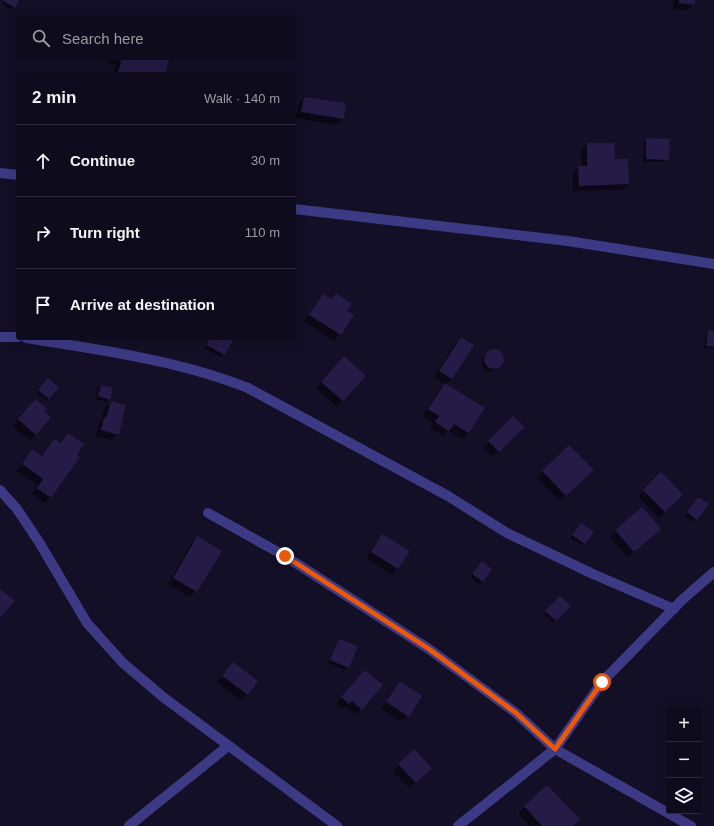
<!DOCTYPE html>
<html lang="en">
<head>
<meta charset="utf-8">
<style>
	body { margin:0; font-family:Helvetica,sans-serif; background:#171425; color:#f1f3f6 }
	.controls { position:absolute; right:12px; bottom:12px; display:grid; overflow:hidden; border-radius:4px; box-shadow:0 4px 16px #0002 }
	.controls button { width:36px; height:36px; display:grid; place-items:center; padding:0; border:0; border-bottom:1px solid #2e2b3b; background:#0e0b1c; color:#f1f3f6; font:20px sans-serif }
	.stop { position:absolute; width:12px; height:12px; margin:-9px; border:3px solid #ea580c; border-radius:50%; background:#fff }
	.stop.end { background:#ea580c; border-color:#fff; box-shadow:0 1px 4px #0008 }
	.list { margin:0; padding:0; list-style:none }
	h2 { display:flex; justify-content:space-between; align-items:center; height:52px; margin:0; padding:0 16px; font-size:17px }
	h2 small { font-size:13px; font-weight:400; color:#9b9ba3 }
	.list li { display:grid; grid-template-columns:26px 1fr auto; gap:12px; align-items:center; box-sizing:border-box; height:72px; padding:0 16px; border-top:1px solid #2e2b3b }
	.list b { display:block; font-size:15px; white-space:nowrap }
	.list em { font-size:13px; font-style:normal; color:#9b9ba3 }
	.icon { flex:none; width:22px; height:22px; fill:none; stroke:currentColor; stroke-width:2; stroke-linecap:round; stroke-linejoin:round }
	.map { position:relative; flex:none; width:714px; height:826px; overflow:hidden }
	.search { position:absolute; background:#0e0b1c; box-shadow:0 4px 16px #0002; left:16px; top:16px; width:280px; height:44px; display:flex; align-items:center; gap:10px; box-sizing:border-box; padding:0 14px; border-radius:4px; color:#9b9ba3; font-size:15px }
	.panel { position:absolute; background:#0e0b1c; box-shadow:0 4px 16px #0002; left:16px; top:72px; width:280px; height:268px; border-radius:4px }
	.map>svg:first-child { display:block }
	.shadow { fill:#0007 }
	.building { fill:#241b47 }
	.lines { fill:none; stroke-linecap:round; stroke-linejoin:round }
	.minor { stroke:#3d3a85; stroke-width:10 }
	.tertiary { stroke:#3d3a85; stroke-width:10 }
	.route { stroke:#ea580c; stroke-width:5 }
</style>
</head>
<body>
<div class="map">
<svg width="714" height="826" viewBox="0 0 714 826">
	<rect width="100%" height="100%" fill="#130f26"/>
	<g class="shadow">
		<polygon points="4,0 18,0 12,10 2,4"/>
		<polygon points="674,0 694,0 694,4 688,10 673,9"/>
		<polygon points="109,58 169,58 164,74 114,74 116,65 108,63"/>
		<polygon points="304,98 343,119 337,125 296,118 298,104"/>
		<polygon points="647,139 668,159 665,162 643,162 644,142"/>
		<polygon points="587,144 614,160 628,184 621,190 573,191 573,173 579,167 582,167 581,150"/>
		<polygon points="336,294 346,311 353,315 334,341 304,321 323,295 331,300"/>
		<polygon points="708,332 714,332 714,349 704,348 706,334"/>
		<polygon points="210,338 233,338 221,357 204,348"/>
		<polygon points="461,338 472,346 452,379 446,384 484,408 468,433 462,439 448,430 443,436 430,428 433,422 423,416 439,390 445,384 434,377 455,344"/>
		<polygon points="493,350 499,351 503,358 502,364 491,372 485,370 482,365 482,359"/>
		<polygon points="338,364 364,376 337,407 316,388"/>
		<polygon points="46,382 58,387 46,401 36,393"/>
		<polygon points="101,386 109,399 106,402 95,399 98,389"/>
		<polygon points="111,402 118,434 112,440 95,436 105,408"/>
		<polygon points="29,406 43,412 36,434 30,440 12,426"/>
		<polygon points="513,418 523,427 492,457 483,448"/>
		<polygon points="69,435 51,497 45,503 32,494 38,485 16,471 32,451 41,457 54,440 60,444"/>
		<polygon points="569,446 592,470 560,501 537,478"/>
		<polygon points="661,474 682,495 659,518 638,496"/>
		<polygon points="696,501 697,519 694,522 685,516"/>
		<polygon points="578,527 584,543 582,546 570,538"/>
		<polygon points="616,531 654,535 627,557 610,537"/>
		<polygon points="382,535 398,568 392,575 366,558"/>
		<polygon points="197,537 196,591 190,597 168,584 191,543"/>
		<polygon points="479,565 482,581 479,584 470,577"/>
		<polygon points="560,598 570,606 553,623 544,614"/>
		<polygon points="340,640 357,647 345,670 328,663"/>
		<polygon points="233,664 257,682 241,701 217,682"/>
		<polygon points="359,677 382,685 355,715 345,706 342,709 336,704"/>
		<polygon points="400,683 421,696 402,722 381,709"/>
		<polygon points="414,750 430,768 409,788 393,771"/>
		<polygon points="547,786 572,826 530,826 518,813"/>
	</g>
	<g class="building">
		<polygon points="2,0 19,0 15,8"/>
		<polygon points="679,0 695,0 695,5 679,3"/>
		<polygon points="122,58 170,58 165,74 127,74 118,72"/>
		<polygon points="304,97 346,103 344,119 301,112"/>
		<polygon points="646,138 670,139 669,160 646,159"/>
		<polygon points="587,143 614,143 615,159 628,159 629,184 579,186 578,166 587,166"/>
		<polygon points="336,293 352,304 347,311 354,315 341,335 309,315 323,294 332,299"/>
		<polygon points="708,330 714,331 714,347 706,346"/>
		<polygon points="461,337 474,345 452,379 439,371"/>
		<polygon points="210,338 234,338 225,355 206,345"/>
		<circle cx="494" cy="359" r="10"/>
		<polygon points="344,356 366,376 343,401 321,382"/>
		<polygon points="48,378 59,387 49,399 38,390"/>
		<polygon points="445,383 485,408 469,433 454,424 449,431 435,422 439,416 428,409"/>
		<polygon points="101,385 113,388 110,400 98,396"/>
		<polygon points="35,399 47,408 44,411 51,417 36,435 18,419"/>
		<polygon points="111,401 126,405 119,435 101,430 104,417 106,418"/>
		<polygon points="513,416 525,427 499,452 488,441"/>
		<polygon points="68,433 84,444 77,455 80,457 51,498 37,488 43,479 22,464 32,449 42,456 54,439 61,443"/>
		<polygon points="569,445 594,470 566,496 542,471"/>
		<polygon points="661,472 683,495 665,512 643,490"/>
		<polygon points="698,497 709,504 697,520 687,512"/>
		<polygon points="642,507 661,529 634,552 615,530"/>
		<polygon points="581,523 594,532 585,544 572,535"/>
		<polygon points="382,534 410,551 398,569 371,552"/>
		<polygon points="197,536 222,551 197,592 173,578"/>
		<polygon points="482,561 492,569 483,582 472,574"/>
		<polygon points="0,589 15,601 0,618"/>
		<polygon points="560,596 571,606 556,621 545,611"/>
		<polygon points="339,639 358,646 349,668 330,660"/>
		<polygon points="233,662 258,681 248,695 222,676"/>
		<polygon points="365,670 383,685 362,710 352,701 349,704 341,697"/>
		<polygon points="400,681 422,696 409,717 386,702"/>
		<polygon points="414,749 432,768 416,783 398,764"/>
		<polygon points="547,785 580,819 573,826 542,826 524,806"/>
	</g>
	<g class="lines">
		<g class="minor">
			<polyline points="0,173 18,175"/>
			<polyline points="294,209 568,241 714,264"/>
			<polyline points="0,337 18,337"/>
			<path d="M26,338C100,350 178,360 248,388L448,496L507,533L593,574L674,609"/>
			<polyline points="208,513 285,556 429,649 516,713 555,749 691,826"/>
			<polyline points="458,826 555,749 602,682 682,600 714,572"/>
		</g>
		<g class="tertiary">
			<polyline points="0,490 17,509 39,542 87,623 123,663 163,697 337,826"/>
			<polyline points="129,826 228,746"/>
		</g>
	</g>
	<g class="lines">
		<polyline class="route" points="285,556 429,649 516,713 555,749 602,682"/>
	</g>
</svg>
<div class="controls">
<button>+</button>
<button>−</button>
<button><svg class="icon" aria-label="layers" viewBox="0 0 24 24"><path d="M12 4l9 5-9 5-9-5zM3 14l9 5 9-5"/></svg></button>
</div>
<div class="stop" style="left:602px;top:682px"></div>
<div class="stop end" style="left:285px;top:556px"></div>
<div class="search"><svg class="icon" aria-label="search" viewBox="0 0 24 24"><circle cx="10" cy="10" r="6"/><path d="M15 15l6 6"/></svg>Search here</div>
<section class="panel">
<h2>2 min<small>Walk · 140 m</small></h2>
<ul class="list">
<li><svg class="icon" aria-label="ahead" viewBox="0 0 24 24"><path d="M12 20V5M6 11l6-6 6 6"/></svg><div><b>Continue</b></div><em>30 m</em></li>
<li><svg class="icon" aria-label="right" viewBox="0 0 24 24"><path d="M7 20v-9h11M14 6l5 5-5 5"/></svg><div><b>Turn right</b></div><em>110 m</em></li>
<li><svg class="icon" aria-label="arrive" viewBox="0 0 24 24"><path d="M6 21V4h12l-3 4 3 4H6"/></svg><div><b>Arrive at destination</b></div></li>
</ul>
</section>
</div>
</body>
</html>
